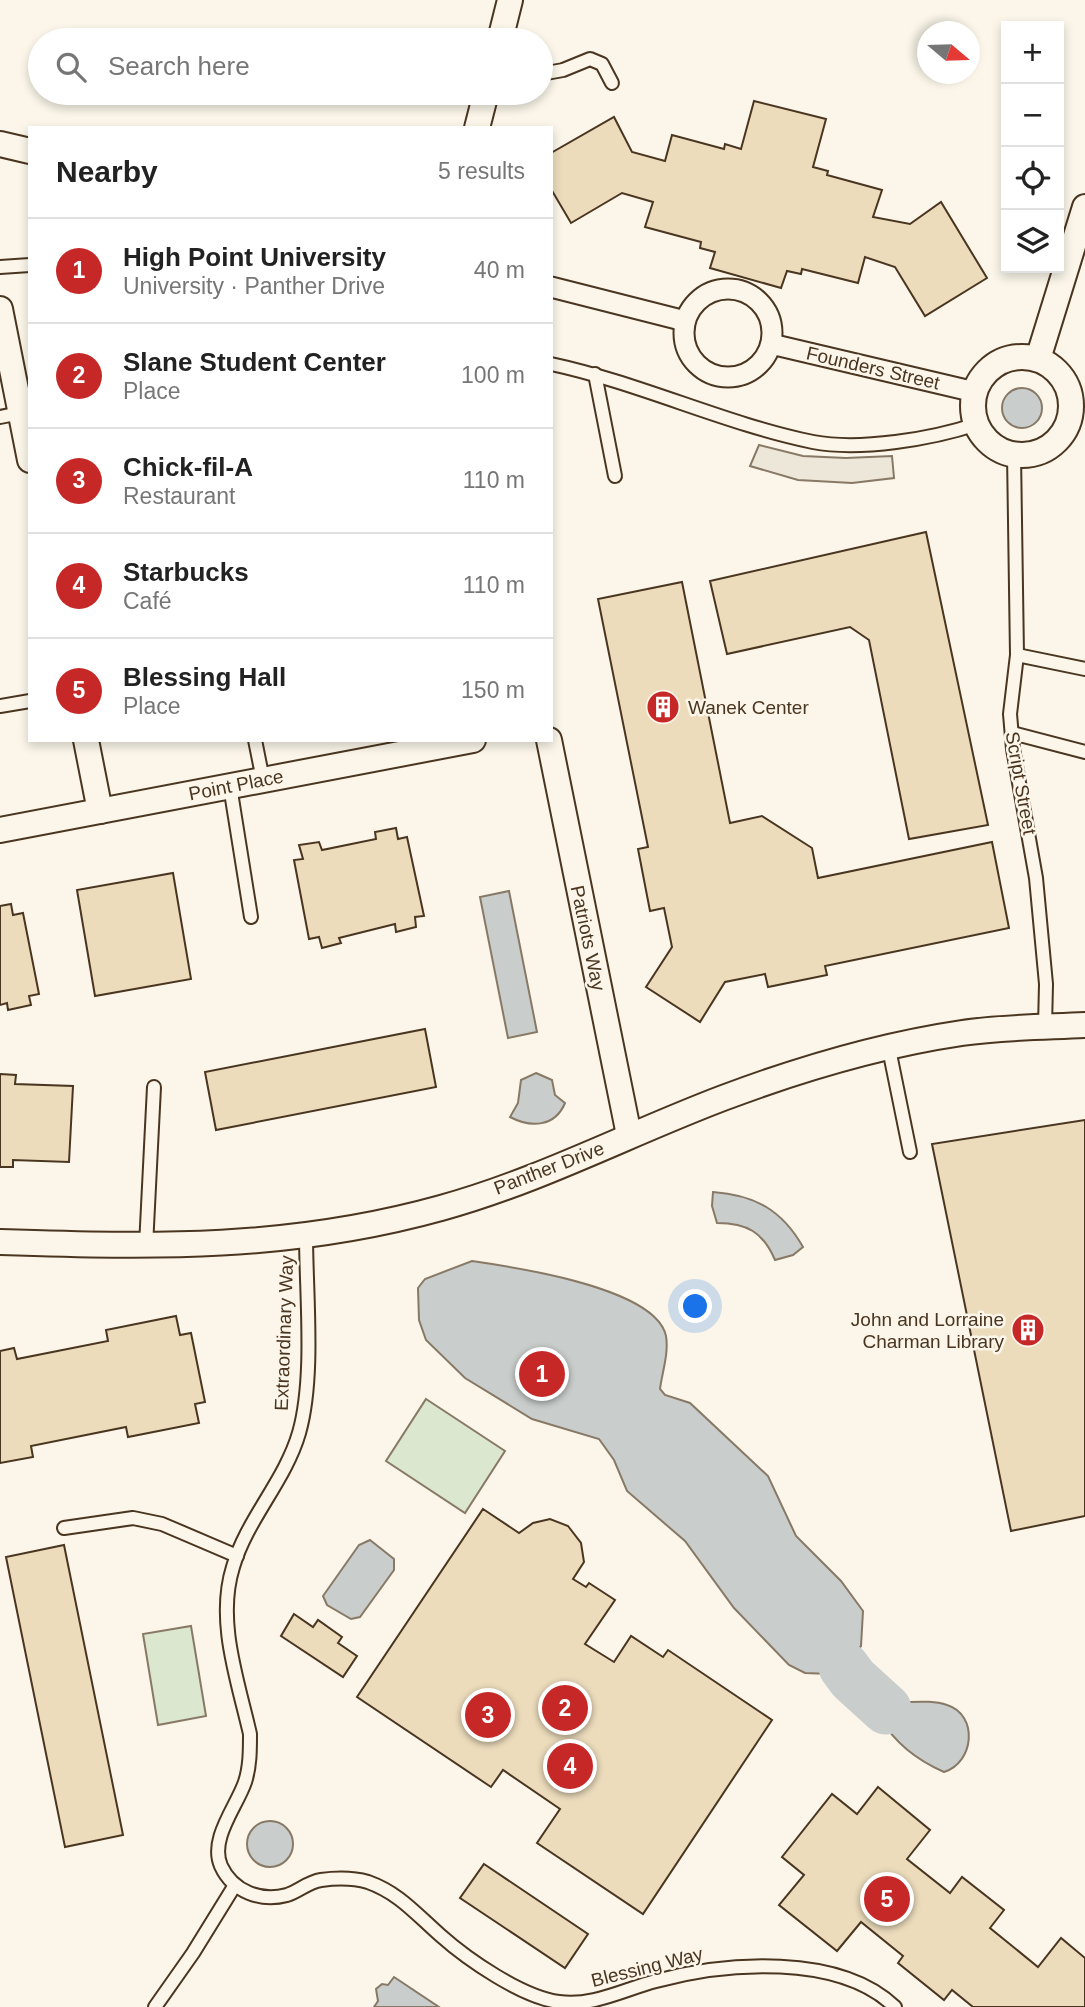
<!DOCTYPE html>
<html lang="en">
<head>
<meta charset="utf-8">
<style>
	body { margin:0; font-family:Arial,sans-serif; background:#f2f2f2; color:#222 }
	.controls { position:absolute; right:21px; top:21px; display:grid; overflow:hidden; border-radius:0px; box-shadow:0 4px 10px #0003 }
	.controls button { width:63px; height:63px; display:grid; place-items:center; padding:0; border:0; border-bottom:2px solid #e0e0e0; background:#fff; color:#222; font:35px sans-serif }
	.compass { position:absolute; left:917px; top:21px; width:63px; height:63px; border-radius:50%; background:#fff; box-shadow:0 4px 10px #0003; rotate:109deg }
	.you { position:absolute; left:696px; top:1307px; width:24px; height:24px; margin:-18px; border:5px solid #fff; border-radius:50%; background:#1a73e8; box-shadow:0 0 0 10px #1a73e833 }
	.badge { display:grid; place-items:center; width:46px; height:46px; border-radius:50%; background:#c62828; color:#fff; font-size:23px; font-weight:700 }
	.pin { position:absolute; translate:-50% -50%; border:4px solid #fff; box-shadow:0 2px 7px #0006 }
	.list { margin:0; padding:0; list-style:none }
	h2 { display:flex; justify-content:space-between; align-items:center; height:91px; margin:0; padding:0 28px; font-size:30px }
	h2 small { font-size:23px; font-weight:400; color:#767676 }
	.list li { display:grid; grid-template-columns:46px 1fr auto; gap:21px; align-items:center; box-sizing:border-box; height:105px; padding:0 28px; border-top:2px solid #e0e0e0 }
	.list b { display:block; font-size:26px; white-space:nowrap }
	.list p { margin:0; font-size:23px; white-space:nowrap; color:#767676 }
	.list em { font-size:23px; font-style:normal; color:#767676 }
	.icon { flex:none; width:38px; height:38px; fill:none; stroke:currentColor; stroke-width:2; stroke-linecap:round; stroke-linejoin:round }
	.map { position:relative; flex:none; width:1085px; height:2007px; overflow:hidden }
	.search { position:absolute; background:#fff; box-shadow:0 4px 10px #0003; left:28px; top:28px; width:525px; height:77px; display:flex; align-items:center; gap:18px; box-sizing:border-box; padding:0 24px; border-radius:38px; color:#767676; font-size:26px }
	.panel { position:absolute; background:#fff; box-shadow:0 4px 10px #0003; left:28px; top:126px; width:525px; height:616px; border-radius:0px }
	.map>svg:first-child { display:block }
	.green { fill:#dce7d0; stroke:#887966; stroke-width:2 }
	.parking { fill:#ede7d9; stroke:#887966; stroke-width:2 }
	.water { fill:#c9cecd; stroke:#887966; stroke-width:2 }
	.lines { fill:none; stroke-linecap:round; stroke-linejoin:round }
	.river { stroke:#c9cecd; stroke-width:51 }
	.building { fill:#ecdcbc; stroke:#4a3520; stroke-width:2 }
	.service-casing { stroke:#4a3520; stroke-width:16 }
	.pedestrian-casing { stroke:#4a3520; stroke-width:23 }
	.minor-casing { stroke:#4a3520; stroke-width:28 }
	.service { stroke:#fbf6e9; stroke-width:12 }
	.pedestrian { stroke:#fbf6e9; stroke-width:19 }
	.minor { stroke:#fbf6e9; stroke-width:24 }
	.labels { text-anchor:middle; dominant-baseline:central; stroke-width:5; stroke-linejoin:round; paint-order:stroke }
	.street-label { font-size:19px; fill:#4a3520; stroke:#fbf6e9 }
	.poi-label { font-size:19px; fill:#4a3520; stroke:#fbf6e9; text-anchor:start }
</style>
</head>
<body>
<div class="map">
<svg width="1085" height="2007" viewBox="0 0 1085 2007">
	<rect width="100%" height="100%" fill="#fbf6e9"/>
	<g class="green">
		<polygon points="426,1399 505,1451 465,1513 386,1461"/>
		<polygon points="191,1626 206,1716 158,1725 143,1634"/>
	</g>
	<polygon class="parking" points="759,445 803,456 846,458 892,456 894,478 852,483 798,480 750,466"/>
	<g class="water">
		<circle cx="1022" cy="408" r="20"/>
		<polygon points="509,891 537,1032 508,1038 480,897"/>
		<path d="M536,1073L552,1080L555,1095L565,1103C555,1127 531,1128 510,1117L518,1103L521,1080Z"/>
		<path d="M713,1192C755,1195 782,1210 803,1247L793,1255L775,1260C763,1232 747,1223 717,1223L712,1206Z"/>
		<path d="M472,1261C514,1267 656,1288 666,1336C669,1353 662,1373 660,1389L665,1395L690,1403L768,1476L796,1536L841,1581L863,1611L861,1646L844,1667L830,1674L805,1673L789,1665L734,1608L685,1541L627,1491L614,1460L599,1439L532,1419L465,1378L426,1340L419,1320L418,1288L425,1279Z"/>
		<polygon points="370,1540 394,1559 394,1570 360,1617 351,1619 327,1605 323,1596 359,1545"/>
		<path d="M891,1702C909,1703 930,1699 947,1705C979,1715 974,1763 944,1772C919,1761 895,1743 881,1719Z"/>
		<circle cx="270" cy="1844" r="23"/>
		<polygon points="394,1977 439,2007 374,2007 378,2001 376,1989 382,1984 388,1985"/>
	</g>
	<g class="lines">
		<polyline class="river" points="844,1667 853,1679 886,1709"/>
	</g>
	<g class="building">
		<polygon points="754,101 826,119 813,167 828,171 827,175 882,190 873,217 910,224 941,202 987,278 925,316 895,267 865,257 858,283 802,269 801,274 787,271 781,288 710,268 715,252 700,248 701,242 645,227 653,202 622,193 571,223 551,189 551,153 614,117 632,152 665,161 672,135 724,149 725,144 741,149"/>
		<polygon points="926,532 988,825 909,839 869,640 850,627 727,654 710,581"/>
		<polygon points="682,582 730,823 762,816 812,848 818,878 992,842 1009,928 825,966 827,975 768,987 765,974 725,982 700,1022 646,987 672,947 664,908 650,911 638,849 648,847 598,599"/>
		<polygon points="396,828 398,839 407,837 424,916 415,917 416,927 396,932 395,924 339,938 341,943 322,948 319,937 309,939 294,860 303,859 299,845 319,842 322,850 376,839 375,832"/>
		<polygon points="173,873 191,979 95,996 77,890"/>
		<polygon points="11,904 13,915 23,913 39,994 29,996 31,1005 8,1010 7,1003 0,1005 0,906"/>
		<polygon points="425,1029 436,1087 216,1130 205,1072"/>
		<polygon points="0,1074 16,1075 15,1084 73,1086 69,1162 13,1160 13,1167 0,1167"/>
		<polygon points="1085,1120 1085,1516 1011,1531 932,1144"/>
		<polygon points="176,1316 180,1335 191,1333 205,1402 195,1404 199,1423 128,1437 126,1427 31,1446 33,1457 0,1463 0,1351 14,1348 17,1359 108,1341 106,1330"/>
		<polygon points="483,1509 519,1533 533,1523 550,1519 568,1526 581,1543 584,1562 573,1579 586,1587 589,1583 615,1600 585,1644 614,1662 631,1636 663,1657 668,1650 772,1720 643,1914 537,1843 560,1809 503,1770 491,1787 357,1697"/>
		<polygon points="64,1545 123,1835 65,1847 6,1557"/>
		<polygon points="294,1614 313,1627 318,1620 342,1637 338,1643 357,1656 343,1677 281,1636"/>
		<polygon points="878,1787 930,1830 907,1859 950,1893 962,1877 1004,1910 990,1928 1038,1967 1061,1938 1085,1958 1085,2007 973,2007 952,1990 944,2000 898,1963 903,1956 861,1922 837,1951 779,1905 804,1875 782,1857 832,1794 857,1814"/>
		<polygon points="484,1864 588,1934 565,1968 460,1898"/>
	</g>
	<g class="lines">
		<defs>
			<g id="service">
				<polyline points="541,74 563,70 590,59 602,64 612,83"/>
				<polyline points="0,267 30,265"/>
				<path d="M551,364C640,383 725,424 813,442C860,451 932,439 977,424"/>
				<polyline points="595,374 615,476"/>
				<polyline points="0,417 20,413"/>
				<polyline points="1014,454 1017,655 1010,714 1013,749 1036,878 1046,984 1045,1027"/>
				<polyline points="1017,655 1085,669"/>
				<polyline points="0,706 30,701"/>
				<polyline points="1012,733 1085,752"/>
				<polyline points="255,740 263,780"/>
				<polyline points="230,786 251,917"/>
				<polyline points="889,1049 910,1152"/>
				<path d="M306,1235C306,1294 315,1377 299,1433C285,1481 247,1519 233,1567C216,1621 238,1681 250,1734C250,1750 250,1767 245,1782C237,1806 209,1839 221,1866C233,1892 261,1902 287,1895C299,1891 308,1882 321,1880C336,1878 354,1878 368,1882C399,1893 416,1914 440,1935C468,1960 522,1997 559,2002C592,2007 625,1989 656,1981C725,1962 839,1953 895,2007"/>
				<polyline points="146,1246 154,1087"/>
				<polyline points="64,1528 133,1518 162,1524 237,1556"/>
				<polyline points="155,2007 193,1953 235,1885"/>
			</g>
			<g id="pedestrian">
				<polyline points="551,287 685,321"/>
				<circle cx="728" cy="333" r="44"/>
				<polyline points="771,344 975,392"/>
			</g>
			<g id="minor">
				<polyline points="500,40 510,0"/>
				<polyline points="477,128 486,93"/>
				<polyline points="0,144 30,151"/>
				<polyline points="0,309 30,460"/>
				<circle cx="1022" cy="406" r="49"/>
				<polyline points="1038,359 1085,207"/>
				<polyline points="86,740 100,811"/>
				<polyline points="549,740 629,1135"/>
				<polyline points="0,830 473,740"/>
				<path d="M0,1242C154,1247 290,1250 441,1208C539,1181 628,1134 723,1098C800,1069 881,1045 962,1033C1002,1027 1044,1027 1085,1025"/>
			</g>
		</defs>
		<use href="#service" class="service-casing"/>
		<use href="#pedestrian" class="pedestrian-casing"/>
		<use href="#minor" class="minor-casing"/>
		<use href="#service" class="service"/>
		<use href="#pedestrian" class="pedestrian"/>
		<use href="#minor" class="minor"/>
	</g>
	<defs>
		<symbol id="building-disc" viewBox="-11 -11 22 22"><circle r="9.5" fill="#c62828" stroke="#fbf6e9"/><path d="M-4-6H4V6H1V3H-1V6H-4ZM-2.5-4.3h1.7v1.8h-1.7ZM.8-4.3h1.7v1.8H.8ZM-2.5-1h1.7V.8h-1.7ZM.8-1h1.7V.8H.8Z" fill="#fff"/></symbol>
	</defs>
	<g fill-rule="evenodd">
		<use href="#building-disc" x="644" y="688" width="38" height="38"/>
		<use href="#building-disc" x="1009" y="1311" width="38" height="38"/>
	</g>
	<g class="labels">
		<g class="street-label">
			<text transform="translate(873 368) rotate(13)">Founders Street</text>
			<text transform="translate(1021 783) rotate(80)">Script Street</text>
			<text transform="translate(236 785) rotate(-11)">Point Place</text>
			<text transform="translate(588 938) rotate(78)">Patriots Way</text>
			<text transform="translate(549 1168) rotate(-21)">Panther Drive</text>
			<text transform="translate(284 1333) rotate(-88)">Extraordinary Way</text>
			<text transform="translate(647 1967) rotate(-14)">Blessing Way</text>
		</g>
		<g class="poi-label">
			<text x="688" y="707">Wanek Center</text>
			<text x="1004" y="1319" text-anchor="end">John and Lorraine<tspan x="1004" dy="22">Charman Library</tspan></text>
		</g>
	</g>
</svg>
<div class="controls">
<button>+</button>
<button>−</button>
<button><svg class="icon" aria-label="locate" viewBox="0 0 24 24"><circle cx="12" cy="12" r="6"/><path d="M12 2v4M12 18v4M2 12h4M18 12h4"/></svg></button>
<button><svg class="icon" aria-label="layers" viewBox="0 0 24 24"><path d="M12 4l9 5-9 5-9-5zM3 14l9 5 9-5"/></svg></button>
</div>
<svg class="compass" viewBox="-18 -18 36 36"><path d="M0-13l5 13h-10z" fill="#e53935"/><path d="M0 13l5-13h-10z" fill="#767676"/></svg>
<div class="you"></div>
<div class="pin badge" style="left:542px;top:1374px">1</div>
<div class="pin badge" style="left:565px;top:1708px">2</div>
<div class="pin badge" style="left:488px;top:1715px">3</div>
<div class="pin badge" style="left:570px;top:1766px">4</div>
<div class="pin badge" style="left:887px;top:1899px">5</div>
<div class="search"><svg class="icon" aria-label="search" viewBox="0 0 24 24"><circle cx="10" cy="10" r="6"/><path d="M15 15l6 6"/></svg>Search here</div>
<section class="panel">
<h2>Nearby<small>5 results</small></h2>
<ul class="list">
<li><span class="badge">1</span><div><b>High Point University</b><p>University · Panther Drive</p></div><em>40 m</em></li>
<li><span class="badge">2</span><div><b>Slane Student Center</b><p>Place</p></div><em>100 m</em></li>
<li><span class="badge">3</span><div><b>Chick-fil-A</b><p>Restaurant</p></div><em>110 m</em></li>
<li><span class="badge">4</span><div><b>Starbucks</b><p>Café</p></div><em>110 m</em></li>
<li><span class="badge">5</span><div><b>Blessing Hall</b><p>Place</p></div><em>150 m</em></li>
</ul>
</section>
</div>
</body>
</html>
